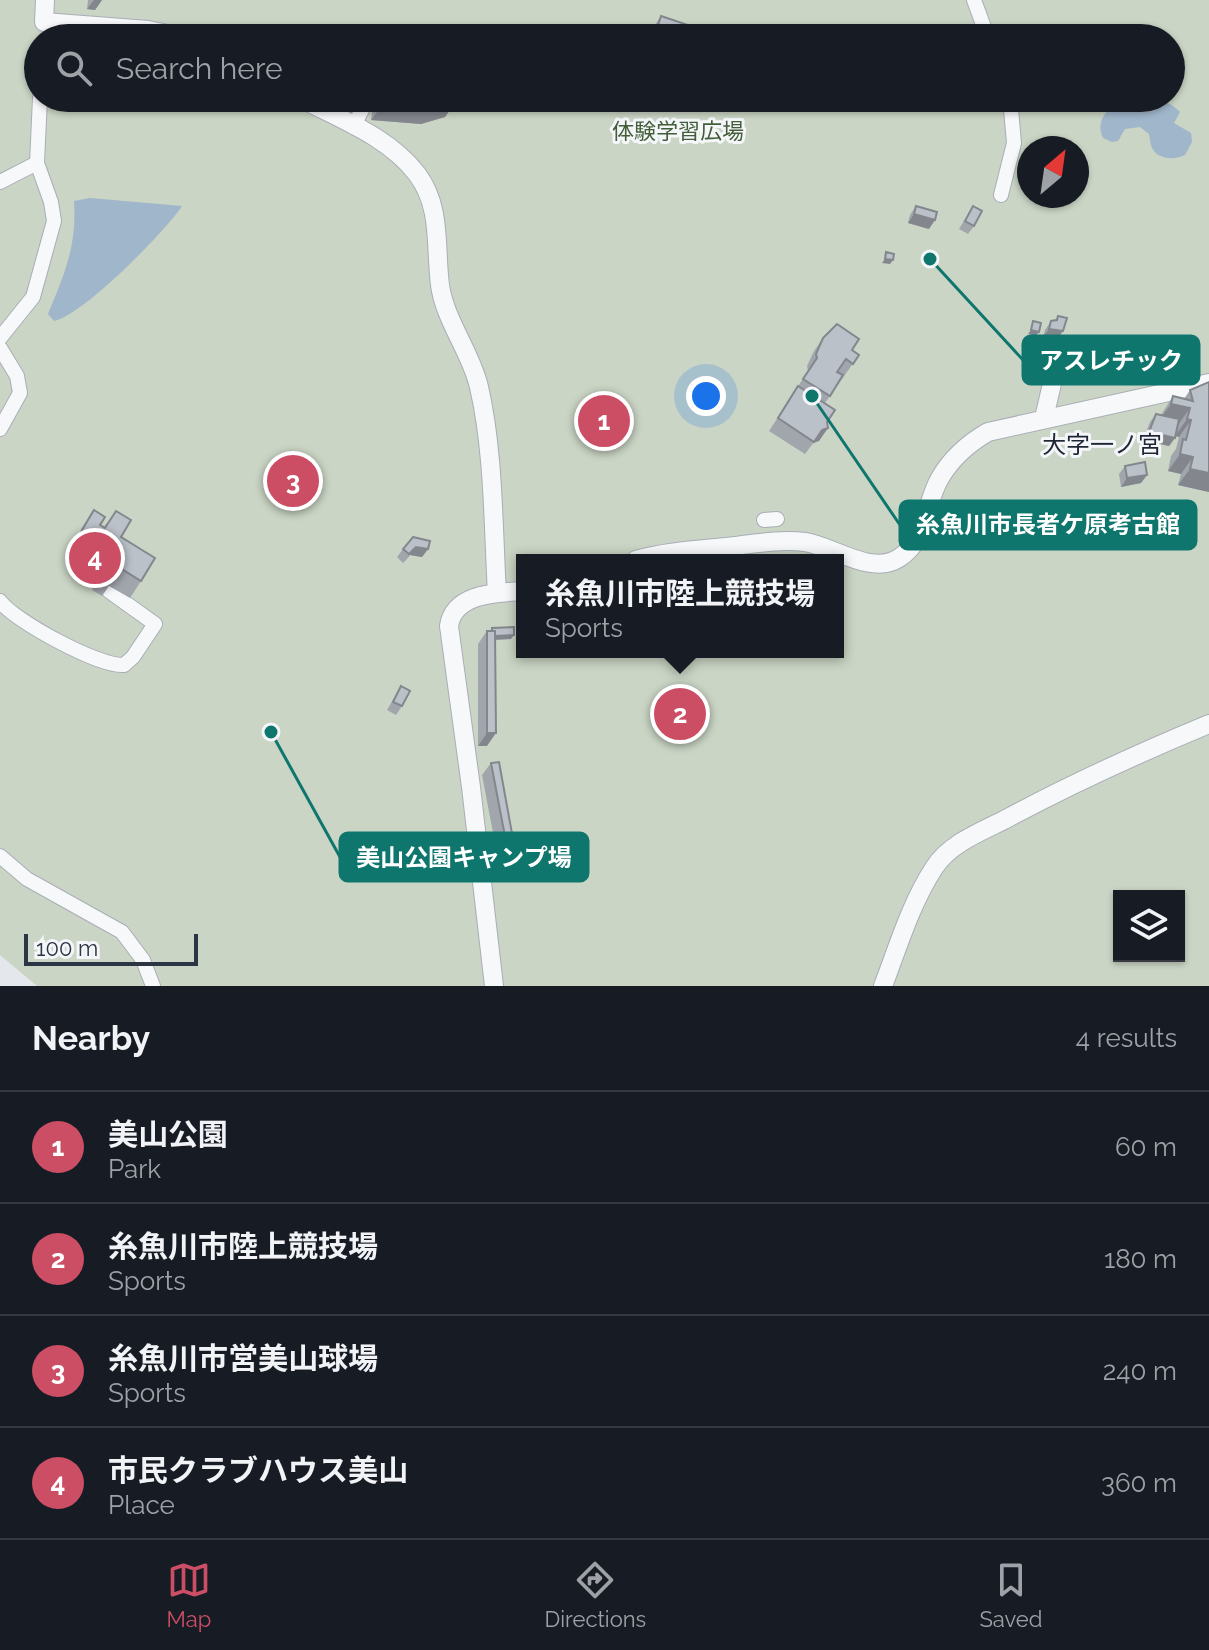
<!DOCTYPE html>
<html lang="en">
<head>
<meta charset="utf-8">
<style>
	body { margin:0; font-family:Raleway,"Noto Sans JP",sans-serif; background:#242831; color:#f1f3f6 }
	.controls { position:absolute; right:24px; bottom:24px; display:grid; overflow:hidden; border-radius:0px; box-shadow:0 2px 6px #0004 }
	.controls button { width:72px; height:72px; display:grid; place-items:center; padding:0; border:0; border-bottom:2px solid #363941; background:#171b24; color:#f1f3f6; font:40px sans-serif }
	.compass { position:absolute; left:1017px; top:136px; width:72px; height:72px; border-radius:50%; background:#171b24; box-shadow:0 2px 6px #0004; rotate:29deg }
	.scale { position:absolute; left:24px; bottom:20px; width:174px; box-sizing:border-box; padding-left:8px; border:4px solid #2c3544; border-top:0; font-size:22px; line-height:28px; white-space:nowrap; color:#2c3544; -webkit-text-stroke:6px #f4f6f9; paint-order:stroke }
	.you { position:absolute; left:706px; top:396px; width:28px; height:28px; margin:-20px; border:6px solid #fff; border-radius:50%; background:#1a73e8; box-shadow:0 0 0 12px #1a73e833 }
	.badge { display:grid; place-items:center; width:52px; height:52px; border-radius:50%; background:#cc4e65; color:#fff; font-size:26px; font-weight:700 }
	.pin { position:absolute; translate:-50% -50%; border:4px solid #fff; box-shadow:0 2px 8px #0006 }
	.popup { position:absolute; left:516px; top:554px; width:328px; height:104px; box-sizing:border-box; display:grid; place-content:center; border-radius:0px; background:#171b24; filter:drop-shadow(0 2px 6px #0005); font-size:26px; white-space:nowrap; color:#9ea1a6 }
	.popup b { font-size:30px; color:#f1f3f6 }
	.popup::after { content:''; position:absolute; left:50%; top:100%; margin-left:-16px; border:16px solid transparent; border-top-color:#171b24 }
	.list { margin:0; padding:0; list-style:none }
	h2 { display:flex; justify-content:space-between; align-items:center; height:104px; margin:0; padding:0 32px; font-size:34px }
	h2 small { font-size:26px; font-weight:400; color:#9ea1a6 }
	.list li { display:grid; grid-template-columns:52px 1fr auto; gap:24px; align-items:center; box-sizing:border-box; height:112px; padding:0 32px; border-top:2px solid #363941 }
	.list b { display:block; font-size:30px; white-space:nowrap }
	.list p { margin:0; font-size:26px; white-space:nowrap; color:#9ea1a6 }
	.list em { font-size:26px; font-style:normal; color:#9ea1a6 }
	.icon { flex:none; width:44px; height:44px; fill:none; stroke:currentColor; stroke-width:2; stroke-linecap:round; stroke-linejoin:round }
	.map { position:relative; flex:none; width:1209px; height:986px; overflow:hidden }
	.search { position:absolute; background:#171b24; box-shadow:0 2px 6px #0004; left:24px; right:24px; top:24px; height:88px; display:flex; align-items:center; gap:20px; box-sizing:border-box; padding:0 28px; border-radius:44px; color:#9ea1a6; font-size:30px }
	.sheet { height:552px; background:#171b24 }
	nav { display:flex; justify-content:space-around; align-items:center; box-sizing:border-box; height:112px; border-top:2px solid #363941; background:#171b24; font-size:22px; color:#9ea1a6 }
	nav a { display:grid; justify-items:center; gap:4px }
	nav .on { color:#cc4e65 }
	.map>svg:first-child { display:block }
	.green { fill:#cad5c5; fill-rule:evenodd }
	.water { fill:#a0b6ca }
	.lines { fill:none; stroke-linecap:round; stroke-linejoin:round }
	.minor-casing { stroke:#a9aeb6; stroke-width:16 }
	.tertiary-casing { stroke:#a9aeb6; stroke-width:20 }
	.minor { stroke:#f7f8fa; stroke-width:14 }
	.tertiary { stroke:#f7f8fa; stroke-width:18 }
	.wall { fill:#a1a6ad }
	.shaded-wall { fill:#83878d }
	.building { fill:#bbc1c9; stroke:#83878d; stroke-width:2 }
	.labels { text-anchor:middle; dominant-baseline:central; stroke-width:6; stroke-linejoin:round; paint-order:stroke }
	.park-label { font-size:22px; fill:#425f39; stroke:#f4f6f9 }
	.neighbourhood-label { font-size:24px; fill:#1e2635; stroke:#f4f6f9 }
	.leader { fill:none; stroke:#0f766e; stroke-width:3 }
	.callout-dot { fill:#0f766e; stroke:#f4f6f9; stroke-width:3 }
	.callout { fill:#0f766e; stroke:#0f766e; stroke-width:3 }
	.callout-label { font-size:24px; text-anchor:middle; font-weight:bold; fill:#fff }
</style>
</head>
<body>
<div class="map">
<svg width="1209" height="986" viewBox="0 0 1209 986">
	<rect width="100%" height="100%" fill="#e4e7eb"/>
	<path class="green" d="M0,0H1209V986H37L0,955ZM38,38H1171V98H38ZM1029,148H1077V196H1029ZM522,560H838V652H522ZM1119,896H1179V956H1119Z"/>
	<g class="water">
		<path d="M1128,98C1148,98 1165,96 1180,112L1174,123L1191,133L1192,142L1185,155C1175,160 1158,160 1152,148C1150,144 1150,138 1149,134L1140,127L1125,129L1118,141L1112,142L1103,138C1094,119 1110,105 1128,98Z"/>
		<path d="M90,198L182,206C165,232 82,316 54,321L48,314C65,273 77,245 74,201Z"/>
	</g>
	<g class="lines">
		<defs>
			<g id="minor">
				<polyline points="974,0 988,38"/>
				<polyline points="414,98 466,104 497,103"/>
				<polyline points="353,127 364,106 372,98"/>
				<polyline points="0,182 37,163"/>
				<polyline points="1001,195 1014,143 1010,98"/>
				<polyline points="0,338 33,297 54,221 51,202 37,163 40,98"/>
				<polyline points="0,348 17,376 20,393 0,429"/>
				<polyline points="764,520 777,519"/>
				<path d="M0,601C14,621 100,667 124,665L133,657L155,624L109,591"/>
				<polyline points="0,856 27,879 122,932 143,960 153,986"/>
			</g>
			<g id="tertiary">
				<polyline points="45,0 44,22 148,30 187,38"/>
				<path d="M300,98C340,119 389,137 417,174C442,207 435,247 440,285C445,321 471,352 479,387C494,452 493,526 497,593"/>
				<polyline points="1044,418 1061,345"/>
				<path d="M636,560C665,552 696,550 726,547C753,544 779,539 805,542C833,546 871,576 899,558C928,539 924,505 940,478C951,459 969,443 988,432L1209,383"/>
				<path d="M494,986L471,787L449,626C454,593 496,593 522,591"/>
				<path d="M883,986C898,947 911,903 934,868C949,844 980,832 1004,820C1071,784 1139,753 1209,724"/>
			</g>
		</defs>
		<use href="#minor" class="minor-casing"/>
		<use href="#tertiary" class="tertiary-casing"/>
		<use href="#minor" class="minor"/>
		<use href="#tertiary" class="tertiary"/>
	</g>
	<g class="wall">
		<polygon points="88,0 102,0 95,10 87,9"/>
		<polygon points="661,16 703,30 652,34 655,25"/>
		<polygon points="381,99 424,103 454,104 445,117 421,124 371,120 372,112"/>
		<polygon points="916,206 929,229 908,223 910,215"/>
		<polygon points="973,206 974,226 968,234 959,229"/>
		<polygon points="1058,316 1063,331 1057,339 1043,337 1045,330 1051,321 1054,321"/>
		<polygon points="823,338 852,350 859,355 825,403 827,422 819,441 814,442 805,454 769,431 808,371 807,366 814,351"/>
		<polygon points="1209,382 1209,492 1178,485 1181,474 1168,471 1171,456 1176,449 1179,437 1176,436 1169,446 1143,440 1150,422 1156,414 1161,415 1173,396 1184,399 1190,390"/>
		<polygon points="1125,466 1147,475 1141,483 1121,487 1119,474"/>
		<polygon points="94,510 100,525 104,527 116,511 121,537 141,581 130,598 109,586 102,596 92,590 99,579 91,575 86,582 67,570 78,551 70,547"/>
		<polygon points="403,549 428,549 422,557 410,555 403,563 397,557"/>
		<polygon points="492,628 511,639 495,640 487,746 478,746 478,644 487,631 490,631"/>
		<polygon points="401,686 402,706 396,715 387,710"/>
		<polygon points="491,763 515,850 512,854 556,867 550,876 505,871 506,863 499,864 482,775"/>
	</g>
	<g class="shaded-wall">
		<polygon points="94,0 102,0 95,10 87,9"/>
		<polygon points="658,25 698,38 666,38 652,34"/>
		<polygon points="454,104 445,117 421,124 371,120 380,108"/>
		<polygon points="914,214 935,220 929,229 908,223"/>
		<polygon points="885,259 893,260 890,264 882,263"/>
		<polygon points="1049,329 1063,331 1057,339 1043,337"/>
		<polygon points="1031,330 1039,332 1036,336 1028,334"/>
		<polygon points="1171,404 1190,408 1178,425 1159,420"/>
		<polygon points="1187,419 1191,420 1179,437 1175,436"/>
		<polygon points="828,428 819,441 813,443 822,430"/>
		<polygon points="1149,432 1175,438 1169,446 1143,440"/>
		<polygon points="1180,454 1193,457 1181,474 1168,471"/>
		<polygon points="1190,469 1209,473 1209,492 1178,485"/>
		<polygon points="1147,475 1141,483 1121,487 1127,478"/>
		<polygon points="416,547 428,549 422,557 410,555 403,563"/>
		<polygon points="514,635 511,639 489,640 492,636"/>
		<polygon points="487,733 496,733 487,746 478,746"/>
		<polygon points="515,850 506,863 499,864 508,852"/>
		<polygon points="511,862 556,867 550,876 505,871"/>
	</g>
	<g class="building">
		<polygon points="661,16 703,30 700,38 658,25"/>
		<polygon points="447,98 454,98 454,104 430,111 380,108 381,99 424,103"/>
		<polygon points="916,206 937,212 935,220 914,214"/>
		<polygon points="973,206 982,211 974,226 965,221"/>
		<polygon points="886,252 894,254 893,260 885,259"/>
		<polygon points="1058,316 1067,318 1063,331 1049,329 1051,321 1057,320"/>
		<polygon points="1033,321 1041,323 1039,332 1031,330"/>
		<polygon points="837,324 859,339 852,350 859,355 853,364 846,359 837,372 843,375 830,396 803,379 817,358 816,354 823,338"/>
		<polygon points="1209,382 1209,473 1190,469 1193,457 1180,454 1183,439 1186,440 1191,420 1187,419 1190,408 1171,404 1173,396 1193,401 1190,390"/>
		<polygon points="798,386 835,410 827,422 828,428 822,430 814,442 778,418"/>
		<polygon points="1156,414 1179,419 1175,438 1149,432"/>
		<polygon points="1145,462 1147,475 1127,478 1125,466"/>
		<polygon points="94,510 105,517 100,525 105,528 116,511 131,520 121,537 155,558 141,581 120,568 114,579 104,573 110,563 102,558 98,565 79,553 90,535 82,530"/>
		<polygon points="413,537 430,541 428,549 416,547 409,554 403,549"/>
		<polygon points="514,627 514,635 495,636 495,631 492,631 492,628"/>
		<polygon points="487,631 495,631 496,733 487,733"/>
		<polygon points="401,686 410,691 402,706 393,702"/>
		<polygon points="499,762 515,850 508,852 491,763"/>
		<polygon points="512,854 557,859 556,867 511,862"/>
	</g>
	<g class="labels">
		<g class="park-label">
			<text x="678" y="131">体験学習広場</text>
		</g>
		<g class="neighbourhood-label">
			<text x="1102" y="444">大字一ノ宮</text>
		</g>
	</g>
	<path class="leader" d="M930 259L1023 360M812 396L900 525M271 732L340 857"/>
	<g class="callout-dot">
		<circle cx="930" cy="259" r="8"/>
		<circle cx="812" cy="396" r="8"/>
		<circle cx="271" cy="732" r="8"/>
	</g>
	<g class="callout">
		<rect x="1023" y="336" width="176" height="48" rx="8"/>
		<rect x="900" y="501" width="296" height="48" rx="8"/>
		<rect x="340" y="833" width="248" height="48" rx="8"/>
	</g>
	<g class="callout-label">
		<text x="1111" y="369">アスレチック</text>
		<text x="1048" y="533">糸魚川市長者ケ原考古館</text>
		<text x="464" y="866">美山公園キャンプ場</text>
	</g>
</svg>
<div class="controls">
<button><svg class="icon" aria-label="layers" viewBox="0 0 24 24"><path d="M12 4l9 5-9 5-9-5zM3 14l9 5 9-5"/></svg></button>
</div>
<svg class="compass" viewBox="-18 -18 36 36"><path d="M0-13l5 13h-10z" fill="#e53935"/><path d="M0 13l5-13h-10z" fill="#9ea1a6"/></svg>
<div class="scale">100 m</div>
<div class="you"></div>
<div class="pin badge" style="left:604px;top:421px">1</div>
<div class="pin badge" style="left:680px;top:714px">2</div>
<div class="popup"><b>糸魚川市陸上競技場</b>Sports</div>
<div class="pin badge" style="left:293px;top:481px">3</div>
<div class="pin badge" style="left:95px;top:558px">4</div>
<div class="search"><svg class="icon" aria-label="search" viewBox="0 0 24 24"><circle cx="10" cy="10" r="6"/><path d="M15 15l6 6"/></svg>Search here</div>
</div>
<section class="sheet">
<h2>Nearby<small>4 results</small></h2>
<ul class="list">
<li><span class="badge">1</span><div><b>美山公園</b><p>Park</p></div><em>60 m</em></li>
<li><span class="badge">2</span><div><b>糸魚川市陸上競技場</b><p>Sports</p></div><em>180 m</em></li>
<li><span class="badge">3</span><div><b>糸魚川市営美山球場</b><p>Sports</p></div><em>240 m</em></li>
<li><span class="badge">4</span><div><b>市民クラブハウス美山</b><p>Place</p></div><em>360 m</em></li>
</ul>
</section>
<nav>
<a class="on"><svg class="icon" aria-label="map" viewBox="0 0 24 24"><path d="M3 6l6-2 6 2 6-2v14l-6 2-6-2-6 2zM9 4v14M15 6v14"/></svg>Map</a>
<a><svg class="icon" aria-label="directions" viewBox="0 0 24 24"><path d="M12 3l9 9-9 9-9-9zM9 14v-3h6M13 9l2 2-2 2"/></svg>Directions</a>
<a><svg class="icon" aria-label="saved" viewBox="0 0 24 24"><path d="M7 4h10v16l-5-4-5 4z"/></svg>Saved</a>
</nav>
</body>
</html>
